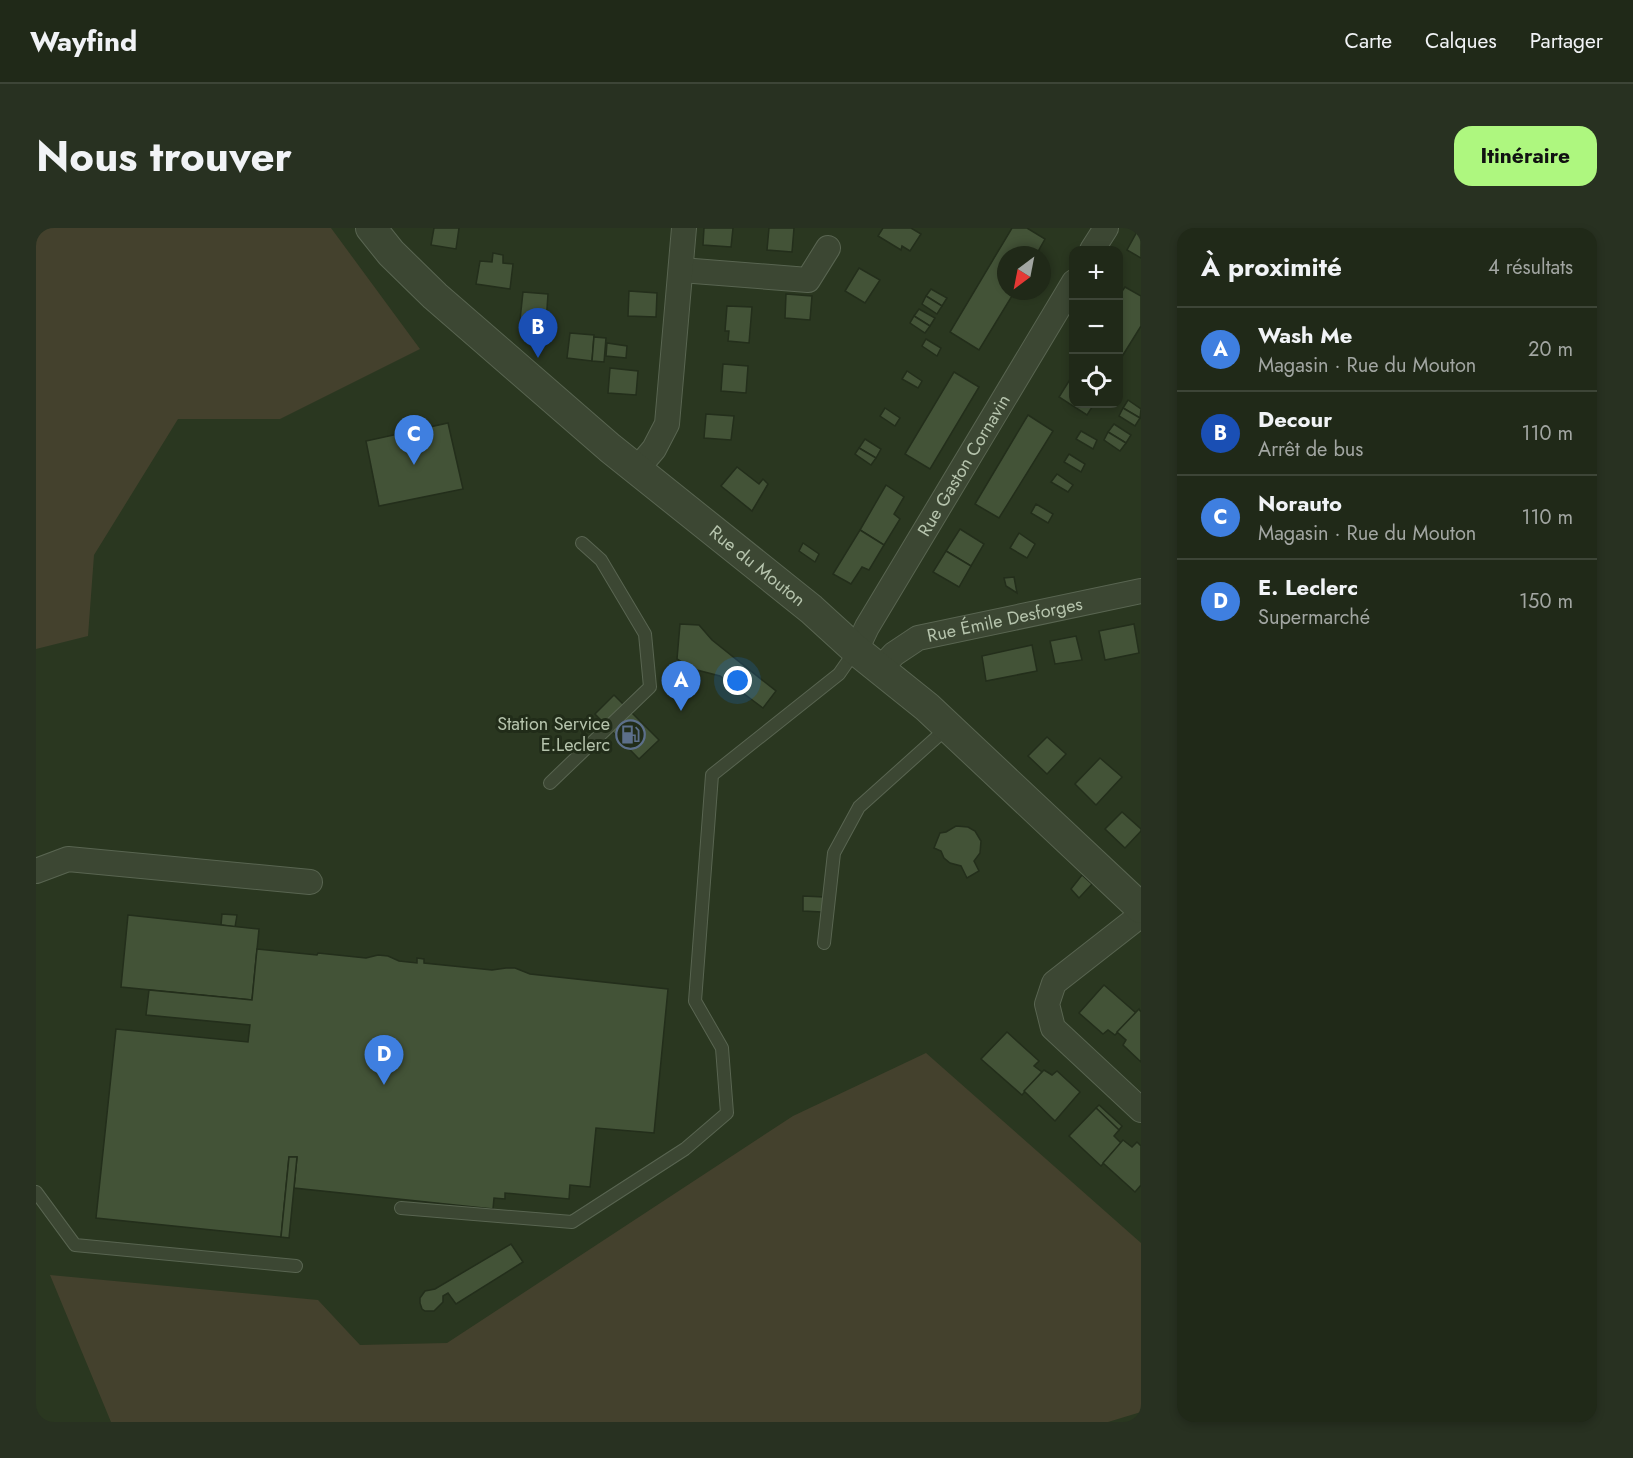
<!DOCTYPE html>
<html lang="fr">
<head>
<meta charset="utf-8">
<style>
	body { margin:0; font-family:Jost,sans-serif; background:#283121; color:#f1f3f6 }
	.controls { position:absolute; right:18px; top:18px; display:grid; overflow:hidden; border-radius:12px; box-shadow:0 3px 9px #0003 }
	.controls button { width:54px; height:54px; display:grid; place-items:center; padding:0; border:0; border-bottom:2px solid #3d4537; background:#202918; color:#f1f3f6; font:30px sans-serif }
	.compass { position:absolute; left:961px; top:18px; width:54px; height:54px; border-radius:50%; background:#202918; box-shadow:0 3px 9px #0003; rotate:212deg }
	.you { position:absolute; left:702px; top:453px; width:21px; height:21px; margin:-15px; border:4px solid #fff; border-radius:50%; background:#1a73e8; box-shadow:0 0 0 9px #1a73e833 }
	.badge { display:grid; place-items:center; width:39px; height:39px; border-radius:50%; background:#aef77f; color:#fff; font-size:20px; font-weight:700 }
	.pin { position:absolute; translate:-50% -50px; filter:drop-shadow(0 2px 3px #0008) }
	.pin::after { content:''; position:absolute; top:32px; width:21px; height:18px; background:inherit; clip-path:polygon(0 0,100% 0,50% 100%) }
	.list { margin:0; padding:0; list-style:none }
	h2 { display:flex; justify-content:space-between; align-items:center; height:78px; margin:0; padding:0 24px; font-size:26px }
	h2 small { font-size:20px; font-weight:400; color:#a2a6a2 }
	.list li { display:grid; grid-template-columns:39px 1fr auto; gap:18px; align-items:center; box-sizing:border-box; height:84px; padding:0 24px; border-top:2px solid #3d4537 }
	.list b { display:block; font-size:22px; white-space:nowrap }
	.list p { margin:0; font-size:20px; white-space:nowrap; color:#a2a6a2 }
	.list em { font-size:20px; font-style:normal; color:#a2a6a2 }
	.icon { flex:none; width:33px; height:33px; fill:none; stroke:currentColor; stroke-width:2; stroke-linecap:round; stroke-linejoin:round }
	.map { position:relative; flex:none; width:1105px; height:1194px; overflow:hidden; border-radius:18px }
	header { display:flex; align-items:center; gap:36px; box-sizing:border-box; height:84px; padding:0 30px; background:#202918; border-bottom:2px solid #3d4537 }
	header strong { font-size:28px }
	nav { display:flex; gap:33px; margin-inline-start:auto; font-size:21px }
	.intro { display:flex; align-items:center; justify-content:space-between; box-sizing:border-box; height:144px; padding:0 36px }
	h1 { margin:0; font-size:42px }
	.button { padding:15px 27px; border-radius:18px; background:#aef77f; color:#111; font-size:21px; font-weight:700 }
	main { display:flex; gap:36px; padding:0 36px }
	aside { flex:1; background:#202918; border-radius:18px; box-shadow:0 3px 9px #0003 }
	.map>svg:first-child { display:block }
	.green { fill:#44412d }
	.building { fill:#435337; stroke:#232e1b; stroke-width:1.5 }
	.lines { fill:none; stroke-linecap:round; stroke-linejoin:round }
	.service-casing { stroke:#596551; stroke-width:14 }
	.minor-casing { stroke:#596551; stroke-width:26 }
	.tertiary-casing { stroke:#596551; stroke-width:32 }
	.service { stroke:#3c4733; stroke-width:12 }
	.minor { stroke:#3c4733; stroke-width:24 }
	.tertiary { stroke:#3c4733; stroke-width:30 }
	.labels { text-anchor:middle; dominant-baseline:central; stroke-width:6; stroke-linejoin:round; paint-order:stroke }
	.street-label { font-size:18px; fill:#b6c4ad; stroke:#212c19 }
	.poi-label { font-size:18px; fill:#b6c4ad; stroke:#212c19; text-anchor:end }
</style>
</head>
<body>
<header>
<strong>Wayfind</strong>
<nav><a>Carte</a><a>Calques</a><a>Partager</a></nav>
</header>
<div class="intro"><h1>Nous trouver</h1><a class="button">Itinéraire</a></div>
<main>
<div class="map">
<svg width="1105" height="1194" viewBox="0 0 1105 1194">
	<rect width="100%" height="100%" fill="#2a3720"/>
	<g class="green">
		<polygon points="0,0 295,0 384,121 244,191 142,191 58,327 52,408 0,421"/>
		<polygon points="890,825 1105,1015 1105,1184 1072,1194 75,1194 14,1047 282,1072 324,1117 411,1115 757,888"/>
	</g>
	<g class="building">
		<polygon points="398,0 423,0 420,21 395,17"/>
		<polygon points="668,0 697,0 695,19 667,17"/>
		<polygon points="733,0 758,0 756,24 731,22"/>
		<polygon points="847,0 875,0 885,6 874,23 866,18 865,22 842,8"/>
		<polygon points="976,0 991,0 1009,11 1000,27 970,27 970,63 979,63 943,122 914,104"/>
		<polygon points="1103,0 1105,0 1105,30 1091,22"/>
		<polygon points="457,25 467,27 467,35 477,36 474,61 440,56 444,33 456,34"/>
		<polygon points="823,40 844,52 829,75 809,63"/>
		<polygon points="1089,59 1105,68 1105,98 1082,135 1082,69"/>
		<polygon points="895,61 911,70 906,78 890,68"/>
		<polygon points="593,63 621,65 620,89 592,88"/>
		<polygon points="487,64 512,66 510,95 484,92"/>
		<polygon points="750,66 776,68 774,92 749,90"/>
		<polygon points="890,68 906,78 901,86 886,76"/>
		<polygon points="691,78 716,79 713,115 692,113 693,103 689,103"/>
		<polygon points="883,81 899,90 894,98 878,88"/>
		<polygon points="878,88 894,98 889,105 874,95"/>
		<polygon points="534,105 558,107 556,133 531,130"/>
		<polygon points="558,109 570,110 568,134 556,133"/>
		<polygon points="890,111 905,120 901,128 886,118"/>
		<polygon points="571,115 591,118 590,130 570,128"/>
		<polygon points="687,136 712,138 710,165 685,163"/>
		<polygon points="574,140 602,143 600,167 572,165"/>
		<polygon points="871,143 886,153 882,160 866,151"/>
		<polygon points="918,144 943,159 894,241 869,226"/>
		<polygon points="1038,145 1038,176 1058,176 1051,187 1023,169"/>
		<polygon points="1092,172 1105,181 1104,190 1087,180"/>
		<polygon points="849,180 864,190 859,198 844,188"/>
		<polygon points="1087,180 1104,190 1099,198 1083,188"/>
		<polygon points="670,186 698,188 695,212 668,210"/>
		<polygon points="992,187 1017,203 963,290 939,276"/>
		<polygon points="412,195 427,261 343,278 330,213"/>
		<polygon points="1078,196 1095,207 1090,215 1072,204"/>
		<polygon points="1045,203 1061,212 1057,221 1040,211"/>
		<polygon points="1072,204 1090,215 1084,223 1068,212"/>
		<polygon points="829,211 845,221 840,230 823,220"/>
		<polygon points="823,220 840,230 835,237 819,226"/>
		<polygon points="1033,226 1049,236 1045,244 1028,234"/>
		<polygon points="701,239 723,256 727,251 732,256 716,283 685,258"/>
		<polygon points="1021,246 1037,257 1032,264 1015,254"/>
		<polygon points="850,257 868,269 858,286 864,291 848,317 824,302"/>
		<polygon points="1000,276 1017,286 1012,295 995,285"/>
		<polygon points="924,301 948,316 935,338 910,323"/>
		<polygon points="824,302 848,317 833,342 826,339 815,356 797,346"/>
		<polygon points="983,305 999,316 991,330 974,320"/>
		<polygon points="767,315 783,326 779,334 763,323"/>
		<polygon points="910,323 935,338 923,359 897,344"/>
		<polygon points="978,349 981,365 970,358 968,350"/>
		<polygon points="644,396 663,397 676,412 740,463 727,480 684,448 657,441 641,431"/>
		<polygon points="1098,396 1103,425 1069,432 1063,403"/>
		<polygon points="1040,408 1046,432 1019,436 1014,413"/>
		<polygon points="996,417 1001,443 950,453 946,428"/>
		<polygon points="578,467 623,512 603,531 559,486"/>
		<polygon points="1011,509 1030,526 1011,546 992,528"/>
		<polygon points="1064,530 1086,549 1060,577 1039,556"/>
		<polygon points="1086,584 1105,601 1105,603 1089,620 1069,601"/>
		<polygon points="920,598 932,599 939,603 945,613 944,625 938,633 943,643 931,650 925,638 914,635 908,630 905,623 898,620 904,605 910,604"/>
		<polygon points="1046,647 1056,656 1043,670 1035,661"/>
		<polygon points="767,668 788,669 786,684 767,683"/>
		<polygon points="186,686 201,687 199,699 185,697"/>
		<polygon points="92,687 223,701 216,772 85,759"/>
		<polygon points="221,721 281,727 282,725 330,730 342,727 352,728 363,733 381,735 381,730 388,731 388,735 456,742 470,740 479,740 494,746 632,761 618,905 560,900 554,959 534,957 533,971 469,965 469,971 458,970 457,981 258,960 261,929 253,929 245,1009 60,990 80,801 212,814 214,797 110,787 113,762 216,772"/>
		<polygon points="1068,757 1100,785 1079,807 1072,802 1067,806 1043,785"/>
		<polygon points="1103,781 1105,784 1105,834 1087,817 1090,812 1081,804"/>
		<polygon points="971,804 1003,833 998,838 1006,844 986,867 945,831"/>
		<polygon points="1008,842 1016,847 1021,843 1044,864 1019,893 988,863"/>
		<polygon points="1063,877 1086,898 1083,902 1060,880"/>
		<polygon points="1060,880 1083,902 1078,908 1085,915 1065,938 1033,908"/>
		<polygon points="1087,912 1096,919 1101,914 1105,918 1105,957 1099,964 1067,935"/>
		<polygon points="253,929 261,929 253,1010 245,1009"/>
		<polygon points="475,1016 487,1034 420,1076 412,1065 407,1068 407,1074 398,1083 389,1083 386,1081 384,1075 384,1070 389,1063 399,1061"/>
	</g>
	<g class="lines">
		<defs>
			<g id="service">
				<polyline points="514,555 614,459 609,406 565,332 546,315"/>
				<polyline points="788,715 798,625 823,579 911,500"/>
				<polyline points="0,964 39,1017 260,1038"/>
				<polyline points="365,980 536,994 649,921 691,885 686,820 659,773 676,547 803,446 819,423"/>
			</g>
			<g id="minor">
				<polyline points="1056,22 1070,0"/>
				<polyline points="645,42 772,52 792,20"/>
				<polyline points="601,241 618,221 631,196 648,0"/>
				<path id="s1" d="M820,422L831,399L1038,54"/>
				<path id="s2" d="M844,441L858,426L882,410L1105,363"/>
				<polyline points="0,643 32,631 274,654"/>
				<polyline points="1105,687 1018,755 1011,776 1017,800 1105,882"/>
			</g>
			<g id="tertiary">
				<path id="s3" d="M335,0L355,25L399,68L574,220L775,381L820,422L891,479L1105,680"/>
			</g>
		</defs>
		<use href="#service" class="service-casing"/>
		<use href="#minor" class="minor-casing"/>
		<use href="#tertiary" class="tertiary-casing"/>
		<use href="#service" class="service"/>
		<use href="#minor" class="minor"/>
		<use href="#tertiary" class="tertiary"/>
	</g>
	<defs>
		<symbol id="fuel-ring" viewBox="-11 -11 22 22"><circle r="9.5" fill="#212c19" stroke="#5c6f8a" stroke-width="1.5"/><path d="M-5.5-6h7V0h2V4h1.3V-2.5L3-4.5l.8-.8L6-3V5H2.5V1h-1V6h-7ZM-4.2-4.7v3.2H.2V-4.7Z" fill="#5c6f8a"/></symbol>
	</defs>
	<g fill-rule="evenodd">
		<use href="#fuel-ring" x="578" y="490" width="33" height="33"/>
	</g>
	<g class="labels">
		<g class="street-label">
			<text stroke="none"><textPath href="#s1" startOffset="214">Rue Gaston Cornavin</textPath></text>
			<text stroke="none"><textPath href="#s3" startOffset="514">Rue du Mouton</textPath></text>
			<text stroke="none"><textPath href="#s2" startOffset="138">Rue Émile Desforges</textPath></text>
		</g>
		<g class="poi-label">
			<text x="574" y="496">Station Service<tspan x="574" dy="21">E.Leclerc</tspan></text>
		</g>
	</g>
</svg>
<div class="controls">
<button>+</button>
<button>−</button>
<button><svg class="icon" aria-label="locate" viewBox="0 0 24 24"><circle cx="12" cy="12" r="6"/><path d="M12 2v4M12 18v4M2 12h4M18 12h4"/></svg></button>
</div>
<svg class="compass" viewBox="-18 -18 36 36"><path d="M0-13l5 13h-10z" fill="#e53935"/><path d="M0 13l5-13h-10z" fill="#a2a6a2"/></svg>
<div class="you"></div>
<div class="pin badge" style="left:645px;top:483px;background:#3f7fe0">A</div>
<div class="pin badge" style="left:502px;top:130px;background:#1a4fb4">B</div>
<div class="pin badge" style="left:378px;top:237px;background:#3f7fe0">C</div>
<div class="pin badge" style="left:348px;top:857px;background:#3f7fe0">D</div>
</div>
<aside>
<h2>À proximité<small>4 résultats</small></h2>
<ul class="list">
<li><span class="badge" style="background:#3f7fe0">A</span><div><b>Wash Me</b><p>Magasin · Rue du Mouton</p></div><em>20 m</em></li>
<li><span class="badge" style="background:#1a4fb4">B</span><div><b>Decour</b><p>Arrêt de bus</p></div><em>110 m</em></li>
<li><span class="badge" style="background:#3f7fe0">C</span><div><b>Norauto</b><p>Magasin · Rue du Mouton</p></div><em>110 m</em></li>
<li><span class="badge" style="background:#3f7fe0">D</span><div><b>E. Leclerc</b><p>Supermarché</p></div><em>150 m</em></li>
</ul>
</aside>
</main>
</body>
</html>
